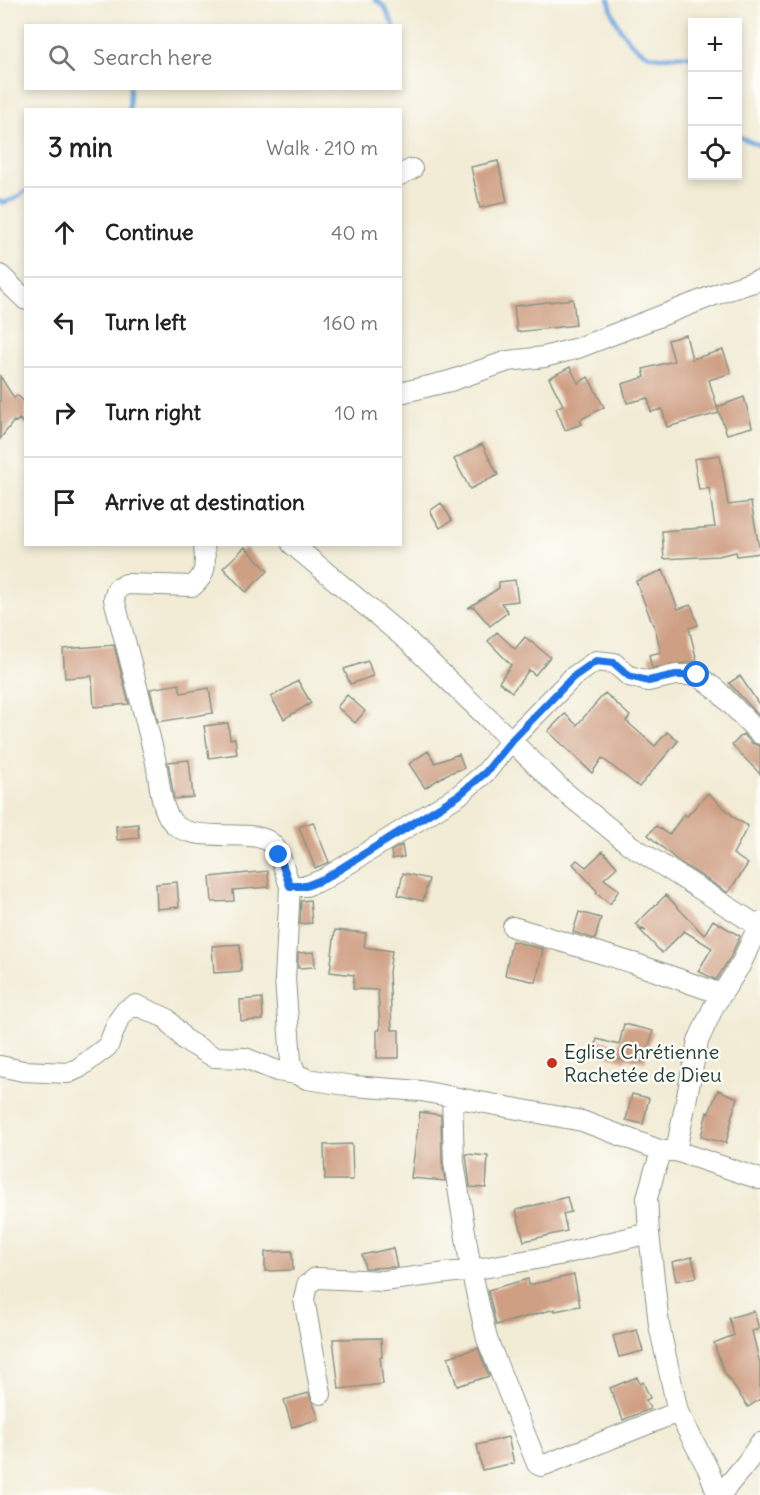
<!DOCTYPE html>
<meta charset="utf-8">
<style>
:root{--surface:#fff;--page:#f6f6f6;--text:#222;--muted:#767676;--line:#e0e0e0}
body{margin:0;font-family:Delius,sans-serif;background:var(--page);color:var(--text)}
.controls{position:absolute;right:18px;top:18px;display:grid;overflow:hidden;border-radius:0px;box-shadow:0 3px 9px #0003}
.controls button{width:54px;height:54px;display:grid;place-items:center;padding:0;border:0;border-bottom:2px solid var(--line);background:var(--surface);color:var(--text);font:30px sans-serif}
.stop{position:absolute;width:18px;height:18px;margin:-14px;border:4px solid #1a73e8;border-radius:50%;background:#fff}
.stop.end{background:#1a73e8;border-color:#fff;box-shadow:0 2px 6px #0008}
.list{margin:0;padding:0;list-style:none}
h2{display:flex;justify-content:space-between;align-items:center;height:78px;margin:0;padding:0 24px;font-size:26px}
h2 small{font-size:20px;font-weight:400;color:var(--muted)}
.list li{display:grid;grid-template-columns:39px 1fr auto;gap:18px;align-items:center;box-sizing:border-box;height:90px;padding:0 24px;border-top:2px solid var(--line)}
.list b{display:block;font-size:22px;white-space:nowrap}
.list em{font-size:20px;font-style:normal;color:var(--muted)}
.icon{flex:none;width:33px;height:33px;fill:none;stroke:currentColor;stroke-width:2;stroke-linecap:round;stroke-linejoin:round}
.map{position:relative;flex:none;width:760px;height:1495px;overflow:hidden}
.search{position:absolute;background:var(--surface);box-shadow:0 3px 9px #0003;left:24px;top:24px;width:378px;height:66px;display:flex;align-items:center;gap:15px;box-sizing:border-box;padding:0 21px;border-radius:0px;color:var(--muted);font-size:22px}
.panel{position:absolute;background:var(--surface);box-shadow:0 3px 9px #0003;left:24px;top:108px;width:378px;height:438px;border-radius:0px}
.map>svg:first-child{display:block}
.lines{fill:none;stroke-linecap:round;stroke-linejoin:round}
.stream{stroke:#71a8e0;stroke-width:4.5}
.building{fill:#cf9f83}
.minor-casing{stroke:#889485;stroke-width:22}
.minor{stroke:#fff;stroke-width:20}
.route{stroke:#1a73e8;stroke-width:8}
.poi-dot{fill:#c8321e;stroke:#fdfcf7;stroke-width:2}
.labels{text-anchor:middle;stroke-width:5;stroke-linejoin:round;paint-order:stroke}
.poi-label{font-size:20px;fill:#1f3d34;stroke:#fdfcf7;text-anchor:start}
</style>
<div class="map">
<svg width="760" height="1495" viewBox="0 0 760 1495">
<rect width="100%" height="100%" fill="#fdfcf7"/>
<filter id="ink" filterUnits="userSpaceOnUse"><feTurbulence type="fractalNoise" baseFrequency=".0167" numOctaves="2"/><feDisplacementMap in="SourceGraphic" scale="12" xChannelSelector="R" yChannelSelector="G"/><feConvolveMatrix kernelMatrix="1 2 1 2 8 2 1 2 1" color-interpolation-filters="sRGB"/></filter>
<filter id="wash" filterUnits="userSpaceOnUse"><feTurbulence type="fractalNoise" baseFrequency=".008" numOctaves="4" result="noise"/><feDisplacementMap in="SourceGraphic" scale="24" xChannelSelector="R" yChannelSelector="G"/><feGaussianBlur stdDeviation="1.35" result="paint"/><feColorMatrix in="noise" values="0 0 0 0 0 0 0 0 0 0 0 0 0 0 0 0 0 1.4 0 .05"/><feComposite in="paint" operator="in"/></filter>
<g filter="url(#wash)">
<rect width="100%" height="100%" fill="#f2ecd6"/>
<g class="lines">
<!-- stream -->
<path class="stream" d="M375,0L384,6L394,26
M609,0C614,24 632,55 660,57C672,58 679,53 692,57
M129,110L130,88
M738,136L760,146
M0,201L3,203L14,199L26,191"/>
</g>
<g id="blocks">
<!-- building -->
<path class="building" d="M498,161L507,202L480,208L471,167Z
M573,299L576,325L517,332L514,306Z
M686,335L692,359L723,350L731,373L709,380L719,413L667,427L662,409L651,412L648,398L627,403L622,384L645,377L643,369L674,361L668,340Z
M570,367L578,383L588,377L604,407L580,420L582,424L565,430L556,408L563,405L549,378Z
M0,376L14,398L17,395L26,403V426L19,419L16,422L14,421L0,439Z
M744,397L752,427L727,434L717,407Z
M482,444L498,475L470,489L454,459Z
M720,455L728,505L751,502L760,553L737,556L736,552L718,556L664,559L662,531L715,527L709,488L699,490L694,459Z
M441,503L452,520L440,528L430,511Z
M245,547L268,571L246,592L223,568Z
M663,570L678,609L691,605L698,625L689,628L697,661L652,668L649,655L661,652L654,624L653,625L636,581Z
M515,580L518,601L501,603L508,612L490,626L474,607L468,608L499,588V582Z
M497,632L515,649L525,637L550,657L535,675L529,670L512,692L499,682L511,665L488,641Z
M114,645L129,704L94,707L92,676L65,678L63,649Z
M368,661L373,676L350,684L344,669Z
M740,676L760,706V717L729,683Z
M298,681L311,703L284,719L271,697Z
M179,684L181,693L209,688L213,713L158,722L150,689Z
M605,693L630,716L626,721L655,746L667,732L678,741L639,787L602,758L592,773L548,731L565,714L577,725Z
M347,695L365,711L355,723L337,707Z
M228,723L230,739L235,738L237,754L209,758L204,726Z
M743,734L752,743L760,746V774L732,745Z
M428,751L435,763L459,754L464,768L447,774L425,788L409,764Z
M189,760L193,797L174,799L168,762Z
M708,793L736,819L748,826L733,854L748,864L728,893L678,861L648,835L656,826L669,835L684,814L687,816Z
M313,822L329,862L315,868L299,827Z
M138,824L139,838L117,840L116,826Z
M402,845L404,857L392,859L391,851Z
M603,851L617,867L604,879L619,890L610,904L596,893L597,891L573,864L577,860L586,867Z
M268,871L269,887L233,890L234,901L212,902L210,877Z
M403,873L429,879L423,901L398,895Z
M177,882L179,907L157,909L156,884Z
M666,895L704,935L713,920L740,936L730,958L716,980L698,971L712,948L684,931L662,953L639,929L646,931L636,924Z
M310,900L312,923L300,924L301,901Z
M579,912L601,918L595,939L573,932Z
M335,930L366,933L364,947L392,951L389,972L392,1030H399V1058H377V1030H380L378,990L353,989L354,975L330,972Z
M512,941L543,949L536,982L505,975Z
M240,944L241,971L214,973L212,946Z
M314,952L315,967L298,968V953Z
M262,998L263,1020L241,1021L240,1000Z
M624,1024L653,1031L645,1062L626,1058L625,1061L594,1052L597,1039L619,1045Z
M718,1090L738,1098L731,1118L732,1119L726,1143L701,1137L707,1112L709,1113Z
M632,1094L649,1098L643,1124L626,1120Z
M420,1112L441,1115L442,1162L445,1181L411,1178Z
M352,1144L353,1180H325L324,1145Z
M466,1154L488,1156L486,1188L470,1187Z
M567,1197L571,1212L563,1214L567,1231L524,1241L516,1210Z
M393,1248L397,1267L365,1268L362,1255Z
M292,1251L293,1270L265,1271V1252Z
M692,1257L697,1277L676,1281L672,1262Z
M574,1275L580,1306L555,1311V1309L496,1325L488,1290L528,1279L529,1285Z
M754,1311L759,1329L752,1331L760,1364V1399L748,1407L724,1372L714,1343L734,1335L729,1318Z
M637,1330L643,1351L619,1357L613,1336Z
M381,1338L382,1357H380L383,1384L339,1389L333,1339Z
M478,1348L489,1376L457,1386L448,1357Z
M637,1377L640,1384L643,1382L650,1398L646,1400L650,1409L623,1420L610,1388Z
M309,1393L319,1419L292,1427L284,1400Z
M508,1437L514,1463L482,1470L477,1445Z"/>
</g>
</g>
<g filter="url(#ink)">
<use href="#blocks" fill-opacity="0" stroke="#889485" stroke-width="1.5"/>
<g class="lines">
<defs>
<path id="minor" d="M400,175L412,169
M0,275L26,300
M400,393L450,381L508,361L544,357L578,348L725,291L760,280
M204,544C205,563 208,573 193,586L126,584L117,589L114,599C128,652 142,705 155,758C160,779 159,807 173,823C195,846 255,825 273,845C282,856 285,873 290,886
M292,544L408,641L561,789L630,845L760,927
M760,734L717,690L697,675H676L648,681L629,676L614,663L596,661L573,677L512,739L486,772L459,795L324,879L306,886H290L285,979L291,1061L296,1074L307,1079L353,1086L421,1091L582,1121L662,1151H676L760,1179
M513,927L633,963L721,994
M0,1066L23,1071L68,1073L79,1068L108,1046L118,1021L126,1010L136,1005L166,1018L185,1040L214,1057L245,1058L277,1071L296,1074
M452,1097L454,1162L471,1270L487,1339L537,1464L541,1466L547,1464L678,1412
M662,1151L654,1173L647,1198L649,1233L659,1325L678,1412L708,1469L718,1495
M676,1151L698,1041L714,1006L741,964L760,922
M321,1394L304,1299L307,1285L316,1278L383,1281L471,1270L559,1255L649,1233
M720,1495L748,1461L760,1443"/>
</defs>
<!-- minor casing -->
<use href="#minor" class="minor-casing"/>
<!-- minor -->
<use href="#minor" class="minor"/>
</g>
</g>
<g class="lines" filter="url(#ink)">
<!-- route -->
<path class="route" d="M279,855L290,886H306L324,879L459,795L486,772L512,740L573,677L596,661L614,663L629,676L648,681L676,675H697"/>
</g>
<!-- markers -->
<circle class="poi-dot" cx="552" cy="1063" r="6"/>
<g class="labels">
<!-- poi labels -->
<g class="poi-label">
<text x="564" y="1059">Eglise Chrétienne<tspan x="564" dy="23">Rachetée de Dieu</tspan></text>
</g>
</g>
</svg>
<div class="controls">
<button>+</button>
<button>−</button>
<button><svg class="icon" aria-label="locate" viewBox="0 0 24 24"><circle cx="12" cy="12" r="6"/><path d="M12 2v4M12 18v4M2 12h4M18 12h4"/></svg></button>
</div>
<div class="stop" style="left:697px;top:675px"></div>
<div class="stop end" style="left:279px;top:855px"></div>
<div class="search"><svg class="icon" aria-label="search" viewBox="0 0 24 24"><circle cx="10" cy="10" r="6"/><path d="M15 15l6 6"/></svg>Search here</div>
<section class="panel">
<h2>3 min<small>Walk · 210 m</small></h2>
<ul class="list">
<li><svg class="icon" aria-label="ahead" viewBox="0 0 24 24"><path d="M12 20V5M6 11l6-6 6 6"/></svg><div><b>Continue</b></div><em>40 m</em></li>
<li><svg class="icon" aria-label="left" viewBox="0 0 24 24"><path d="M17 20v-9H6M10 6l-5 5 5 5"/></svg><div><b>Turn left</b></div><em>160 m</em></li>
<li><svg class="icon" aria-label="right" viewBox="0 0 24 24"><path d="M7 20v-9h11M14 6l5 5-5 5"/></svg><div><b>Turn right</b></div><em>10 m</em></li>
<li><svg class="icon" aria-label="arrive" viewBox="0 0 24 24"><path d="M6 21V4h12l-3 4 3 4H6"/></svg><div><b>Arrive at destination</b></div></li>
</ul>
</section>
</div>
